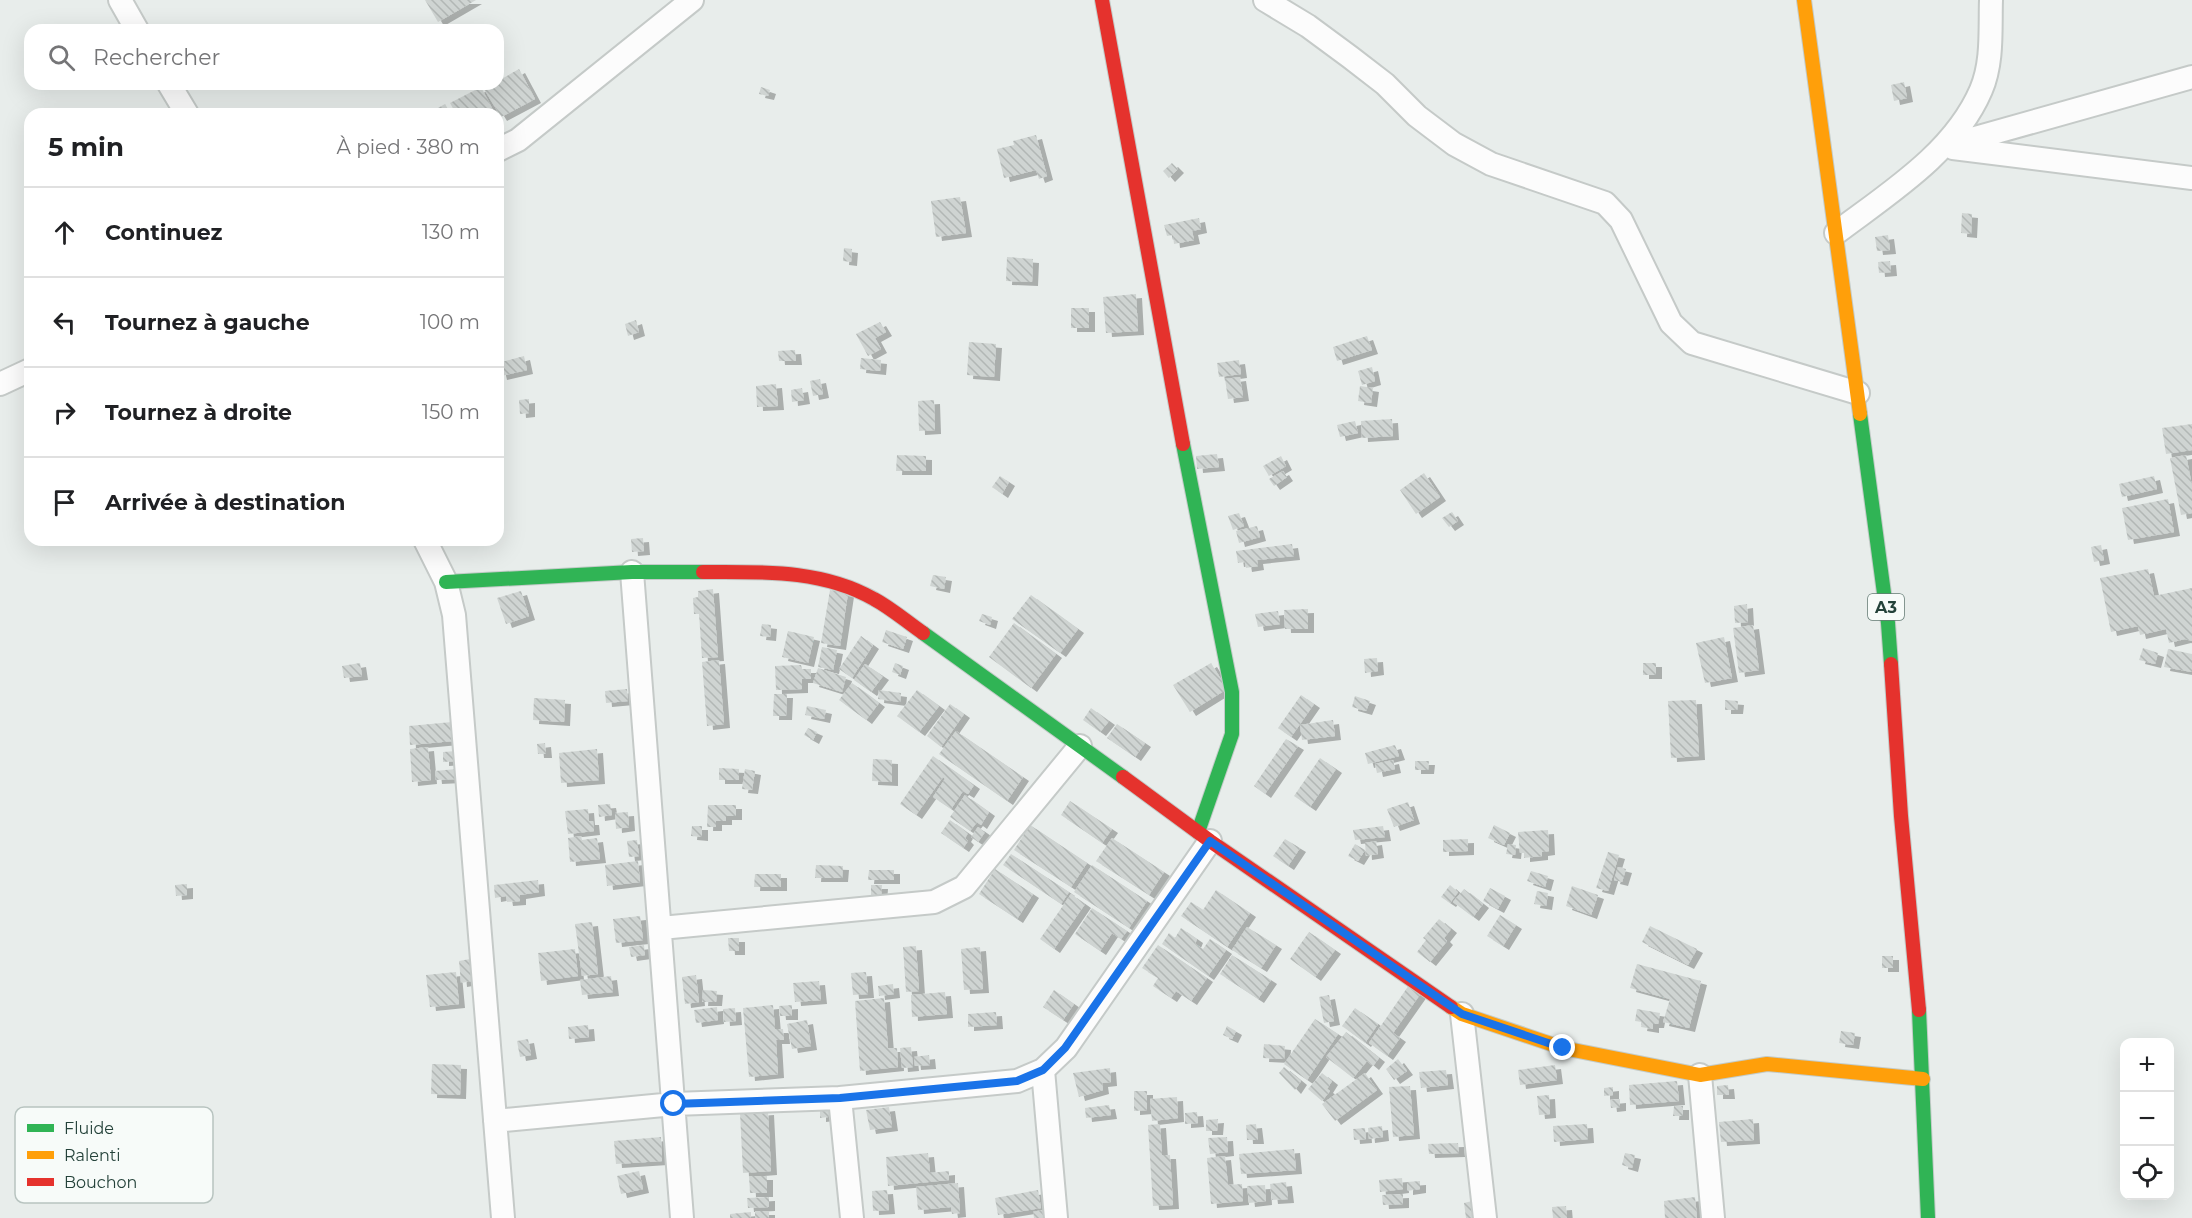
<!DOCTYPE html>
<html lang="fr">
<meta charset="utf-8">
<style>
:root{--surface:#fff;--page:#f2f2f2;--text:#202124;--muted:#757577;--line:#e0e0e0}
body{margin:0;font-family:Montserrat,sans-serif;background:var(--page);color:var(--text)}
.controls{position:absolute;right:18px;bottom:18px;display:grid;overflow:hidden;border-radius:12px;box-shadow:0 6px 24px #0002}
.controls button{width:54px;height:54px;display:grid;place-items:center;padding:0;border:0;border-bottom:2px solid var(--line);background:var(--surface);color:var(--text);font:30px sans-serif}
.stop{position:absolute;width:18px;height:18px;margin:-14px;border:4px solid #1a73e8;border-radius:50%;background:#fff}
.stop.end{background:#1a73e8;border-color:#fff;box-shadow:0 2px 6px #0008}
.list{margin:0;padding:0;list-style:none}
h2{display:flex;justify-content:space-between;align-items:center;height:78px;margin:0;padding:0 24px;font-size:26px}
h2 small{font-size:20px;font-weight:400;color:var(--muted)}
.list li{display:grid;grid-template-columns:39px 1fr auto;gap:18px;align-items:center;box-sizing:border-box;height:90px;padding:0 24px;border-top:2px solid var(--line)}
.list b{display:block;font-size:22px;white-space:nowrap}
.list em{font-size:20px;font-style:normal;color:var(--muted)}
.icon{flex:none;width:33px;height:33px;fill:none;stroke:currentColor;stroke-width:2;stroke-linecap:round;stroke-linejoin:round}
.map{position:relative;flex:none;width:2192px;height:1218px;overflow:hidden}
.search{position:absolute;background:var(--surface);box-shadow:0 6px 24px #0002;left:24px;top:24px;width:480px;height:66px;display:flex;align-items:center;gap:15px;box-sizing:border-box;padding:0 21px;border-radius:18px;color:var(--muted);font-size:22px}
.panel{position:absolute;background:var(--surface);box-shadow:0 6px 24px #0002;left:24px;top:108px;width:480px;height:438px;border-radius:18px}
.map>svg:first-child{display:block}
.building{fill:url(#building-back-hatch);filter:url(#shadow)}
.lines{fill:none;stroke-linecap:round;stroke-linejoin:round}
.street-casing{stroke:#c5cac8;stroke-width:26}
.fast-casing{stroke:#c3cbc8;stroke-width:16}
.slow-casing{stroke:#c3cbc8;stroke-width:16}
.jam-casing{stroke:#c3cbc8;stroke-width:16}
.street{stroke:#fcfcfc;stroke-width:22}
.fast{stroke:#30b455;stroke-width:14}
.slow{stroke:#ff9f0a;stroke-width:14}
.jam{stroke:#e5322d;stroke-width:14}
.route{stroke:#1a73e8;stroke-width:8}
.labels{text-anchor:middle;stroke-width:4.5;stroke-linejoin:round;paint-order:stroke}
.shield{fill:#f7fbf9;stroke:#637a73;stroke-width:1.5}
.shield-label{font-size:16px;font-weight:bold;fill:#24423a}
.key{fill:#f7fbf9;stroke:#b8c4c0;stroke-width:1.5}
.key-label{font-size:16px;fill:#24423a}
</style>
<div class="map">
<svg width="2192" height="1218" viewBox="0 0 2192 1218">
<defs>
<pattern id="building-back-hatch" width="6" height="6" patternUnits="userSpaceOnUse" patternTransform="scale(1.5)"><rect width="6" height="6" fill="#cfd4d2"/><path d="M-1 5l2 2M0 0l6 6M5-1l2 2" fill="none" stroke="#b2b7b5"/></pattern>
<filter id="shadow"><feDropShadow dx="6" dy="4" stdDeviation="0" flood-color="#0004"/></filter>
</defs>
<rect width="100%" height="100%" fill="#e8edeb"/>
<!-- building -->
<path class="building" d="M425,0H476L438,22Z
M519,69L535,99L501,117L484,89L498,84V81Z
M1904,82L1907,98L1894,101L1891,85Z
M481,87L495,114H456L450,103Z
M761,87L770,90L768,96L759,94Z
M445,104L451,114H427Z
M1036,135L1047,176L1039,179L1036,170L1004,178L997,149L1014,145L1013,141Z
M1172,163L1178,169L1169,178L1163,171Z
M960,197L966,233L936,237L931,201Z
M1962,213L1972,214L1971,234L1961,233Z
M1199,218L1201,229L1192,231L1194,240L1174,244L1173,235L1167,236L1164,225Z
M1888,235L1890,250L1877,251L1875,237Z
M844,248L852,249L851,262L843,261Z
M1007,257L1033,259L1032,282L1006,281Z
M1890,261L1891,272L1879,273L1878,262Z
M1136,294L1138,331L1106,333L1103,297Z
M1071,308H1089V328H1071Z
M636,320L639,332L628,336L625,324Z
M880,322L886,332L875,338L881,349L868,356L856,334Z
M1367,336L1372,350L1337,361L1333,347Z
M969,342L996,344L994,377L967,375Z
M795,350L796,361H779L778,351Z
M524,356L527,370L501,376L498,363Z
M861,358L881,360L880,371L860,369Z
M1239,360L1241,374L1219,377L1217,363Z
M1372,367L1375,381L1362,385L1358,371Z
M1240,377L1243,397L1228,399L1225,379Z
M820,379L823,394L813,396L810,381Z
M776,384L778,406L757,407L756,386Z
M1360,386L1373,388L1371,403L1358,401Z
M802,388L804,400L792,402L791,390Z
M529,399V413L520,414L519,400Z
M934,400L935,430L919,431L918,401Z
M1392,419L1393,436L1362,438L1361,421Z
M1355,421L1358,433L1340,437L1337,425Z
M2192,424V450L2166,454L2162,428Z
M1217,454L1219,467L1197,469L1196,456Z
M897,455L926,456V471H896Z
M2186,455L2192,486V513L2181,515L2170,458Z
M1281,456L1286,466L1269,476L1263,466Z
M1283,471L1287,477L1274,486L1269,479Z
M1424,473L1440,497L1416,514L1400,490Z
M1000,476L1009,482L1002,494L992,487Z
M2154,476L2157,489L2122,497L2119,484Z
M2168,499L2174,532L2128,540L2122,508Z
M1452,512L1458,521L1449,527L1442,518Z
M1239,513L1244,526L1233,530L1228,516Z
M1257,526L1260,537L1239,543L1236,531Z
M643,538L644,551L632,552L631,539Z
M1292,544L1294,556L1257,560L1258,566L1246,568L1245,562L1238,563L1236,551Z
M2101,545L2104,560L2094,562L2091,547Z
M2148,569L2154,596L2192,588V641L2185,639L2169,643L2166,629L2140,635L2138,626L2111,632L2100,578Z
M933,575L946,577L944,589L930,586Z
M713,589L718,657L702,658L699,614H694L693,598L698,597V591Z
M830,590L848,593L840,646L821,643Z
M521,591L529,616L506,624L497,598Z
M1031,595L1078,629L1060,653L1012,619Z
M1747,604L1748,622L1735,623L1734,606Z
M1308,609V629H1285L1284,610Z
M1278,611L1280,624L1258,627L1255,614Z
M982,614L992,617L990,625L979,621Z
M1014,623L1056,654L1031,688L989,657Z
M762,624L771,625L770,637L760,636Z
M1753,625L1759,670L1739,673L1733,628Z
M886,630L907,637L903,649L882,642Z
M788,631L814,637L808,663L782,657Z
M861,636L873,645L852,678L839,669Z
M1724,637L1732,678L1705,683L1696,643Z
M822,647L837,650L833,670L818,667Z
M2143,648L2158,653L2155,664L2139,660Z
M2168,649L2192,654V672L2164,667Z
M1377,658L1378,671L1365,673L1364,659Z
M719,660L724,724L707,726L702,662Z
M360,663L362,676L344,678L342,666Z
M895,663L903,666L900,675L892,672Z
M1211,663L1227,689L1190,712L1173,685Z
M1643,663H1656V675H1643Z
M865,664L883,676L871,692L854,680Z
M801,665L802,669H811V679H802V689L776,690L775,666Z
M818,668L846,677L842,692L813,683Z
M852,683L879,703L866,720L839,700Z
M627,689L628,701L606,703L605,691Z
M879,690L901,693L900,702L878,699Z
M917,690L939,706L919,732L897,716Z
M774,694H787L786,716H773Z
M1301,695L1314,704L1291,737L1278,728Z
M1355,696L1370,701L1366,711L1352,707Z
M534,698L565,700L564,722L533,720Z
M1696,700L1699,756L1671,758L1668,701Z
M1725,700L1738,701L1737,710H1725Z
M950,704L964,714L941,747L927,736Z
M807,706L826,710L824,719L805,715Z
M1091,708L1109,721L1100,732L1083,720Z
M1333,720L1335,736L1302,740L1300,725Z
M452,722L453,741L410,745L409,726Z
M1117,724L1145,743L1135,757L1107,738Z
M808,728L817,732L813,740L804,735Z
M956,731L1023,777L1007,801L939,754Z
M1286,739L1298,746L1265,794L1254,786Z
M545,743L546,754H538L537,744Z
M1395,745L1399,756L1368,764L1365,753Z
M428,747L431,780L412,782L410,749Z
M597,749L599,780L561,783L559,753Z
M456,751L457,761L443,762V752Z
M933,756L974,785L968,794L963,791L951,809L933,797L945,779L943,777L916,815L900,804Z
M1320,758L1336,769L1310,807L1294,796Z
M873,759L892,760V782L872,781Z
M1393,760L1395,769L1377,773L1375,764Z
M1415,761H1429L1428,770H1415Z
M719,768L739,769V780H719Z
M456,769V779L436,780L435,771Z
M745,769L755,771L752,790L742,789Z
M965,795L989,812L981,825L977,822L970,831L950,817Z
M1070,801L1112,829L1102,843L1061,815Z
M1408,802L1414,820L1394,827L1387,809Z
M610,804L612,815L599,817L598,805Z
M708,805H736V816H726V821H716V827H707Z
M588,809L589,821H593L594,831L568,834L565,811Z
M628,812L629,827L616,829L615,813Z
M950,820L968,833L965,838L968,841L963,848L941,833Z
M1030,825L1087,863L1071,887L1014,850Z
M1494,825L1510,833L1504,845L1488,838Z
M692,826H702V837L691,836Z
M1383,826L1385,837L1355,840L1353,830Z
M978,827L985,832L978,842L971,837Z
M1548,830L1549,851L1542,852V856L1524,858V853H1520L1518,832Z
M581,836L582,840L597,838L600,859L570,862L568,838Z
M1112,838L1164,872L1149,895L1096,861Z
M1285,839L1300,848L1288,866L1273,856Z
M1468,839V851L1443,852V840Z
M637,840L639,856L629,857L627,841Z
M1376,841L1378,854L1366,856L1365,843Z
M1355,844L1365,850L1358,861L1348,856Z
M1508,844L1516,845L1515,855L1506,854Z
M1608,852L1619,855L1608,891L1596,888Z
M1011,854L1069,892L1061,904L1003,865Z
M638,861L640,882L607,886L605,865Z
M816,865L843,866L842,878H815Z
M1092,865L1147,901L1129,928L1074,892Z
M1618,867L1626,869L1622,882L1614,880Z
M995,869L1033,894L1017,919L979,894Z
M869,870H894V880H868Z
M1531,871L1548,876L1545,887L1527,881Z
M755,874H781V887H754Z
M538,880L539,892L520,895V901L507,902L506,896L495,898L494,885Z
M187,884V895L176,896L175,885Z
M871,885H882L881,898L871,899Z
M1450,885L1458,892L1450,903L1441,897Z
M1572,886L1598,895L1591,915L1566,906Z
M1490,888L1505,896L1498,909L1483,901Z
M1464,889L1483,904L1473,917L1453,902Z
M1216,890L1250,913L1227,947L1181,916L1191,902L1203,910Z
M1537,891L1548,893L1546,906L1534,904Z
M1071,894L1085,904L1054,949L1040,939Z
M1092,908L1127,931L1121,939L1112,933L1100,951L1075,934Z
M1500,915L1516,925L1503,946L1487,936Z
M640,916L643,940L616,943L613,919Z
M1439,919L1451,929L1444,938L1447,941L1430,962L1417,952L1426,940L1423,938Z
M592,922L598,974L582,976L575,924Z
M1650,926L1697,949L1688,965L1642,942Z
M1247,927L1276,945L1261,968L1232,950Z
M1181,928L1197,939L1195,944L1203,949L1210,939L1226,950L1208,976L1162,944L1169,933L1175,938Z
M1309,932L1335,950L1315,977L1290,959Z
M728,938H739V951H729Z
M644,945L645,955L631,957L629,947Z
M1158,945L1207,978L1191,1001L1176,991L1171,998L1153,986L1158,978L1142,968Z
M916,946L919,991L906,992L903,947Z
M980,947L983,989L964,990L961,949Z
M575,949L578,976L541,981L538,953Z
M1232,955L1271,980L1258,999L1220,974Z
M1882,956H1893V968H1882Z
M470,959L472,981L461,983L459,961Z
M1637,964L1701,981L1689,1028L1663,1022L1670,999L1630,988Z
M456,972L459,1004L430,1007L426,975Z
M866,972L868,994L853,995L851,973Z
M696,975L699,1002L685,1004L682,977Z
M611,976L613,992L582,995L580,980Z
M819,981L821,1000L795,1002L793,983Z
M893,984L894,994L879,996L878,986Z
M1409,985L1421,993L1393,1033L1400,1038L1387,1056L1369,1043Z
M703,990L717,991L716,1002H702Z
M1054,990L1074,1004L1063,1020L1043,1007Z
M945,992L947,1014L912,1017L911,995Z
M1329,995L1334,1021L1324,1023L1319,997Z
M884,998L888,1048H897L898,1067L860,1071L855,1001Z
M773,1005L775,1029H783L784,1040H776L778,1074L749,1077L743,1008Z
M792,1005V1016H780L779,1006Z
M717,1007L718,1020L696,1023L694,1010Z
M735,1008L736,1021L724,1022L723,1009Z
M1355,1008L1378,1024L1365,1043L1342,1026Z
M1637,1009L1660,1013L1658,1024H1653V1029L1641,1027L1642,1022L1635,1021Z
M996,1012L997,1025L968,1027V1014Z
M1315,1019L1338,1034L1307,1080L1284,1064Z
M807,1020L811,1046L792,1049L787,1024Z
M588,1025L589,1037L569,1039L568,1027Z
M1227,1026L1236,1031L1232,1039L1223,1035Z
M1841,1031L1855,1033L1853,1045L1839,1043Z
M1346,1032L1379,1058L1373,1066L1367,1061L1353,1078L1326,1057Z
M528,1039L531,1055L520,1057L517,1041Z
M1264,1044L1285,1046L1284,1059L1263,1058Z
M911,1047L913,1067L902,1068L900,1048Z
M929,1055L930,1065L915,1066L914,1057Z
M1398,1059L1407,1071L1394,1080L1386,1069Z
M432,1064L461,1065L460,1095L431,1094Z
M1555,1065L1557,1080L1520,1085L1518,1070Z
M1284,1067L1301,1081L1295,1090L1279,1073Z
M1110,1068L1111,1082L1102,1083L1103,1090L1079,1097L1073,1073Z
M1446,1070L1448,1085L1421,1088L1419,1072Z
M1322,1073L1332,1081L1327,1089L1330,1091L1322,1101L1308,1089Z
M1365,1073L1377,1090L1335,1121L1322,1104Z
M1677,1081L1679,1101L1630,1105L1629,1085Z
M1728,1085L1729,1095H1717V1086Z
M1410,1086L1414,1135L1393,1137L1389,1087Z
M1613,1087V1095L1604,1096V1088Z
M1134,1091H1147V1110L1134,1111Z
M1549,1095L1550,1114L1539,1115L1537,1096Z
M1177,1097L1178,1118L1152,1121L1150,1099Z
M1620,1099V1107L1611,1108L1610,1100Z
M835,1105L836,1116L820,1118V1107Z
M1109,1105L1111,1115L1086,1118L1085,1108Z
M1674,1106H1683V1116H1673Z
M889,1107L892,1127L870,1130L866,1110Z
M768,1111L771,1171L743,1173L740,1113Z
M1197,1112L1198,1123L1185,1124V1113Z
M1218,1119L1217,1131H1206V1120Z
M1753,1119L1754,1140L1721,1142L1719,1122Z
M1160,1124L1162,1155H1170L1173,1205L1153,1206L1148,1125Z
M1256,1124L1258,1140H1247L1246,1125Z
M1587,1124L1588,1139L1554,1142L1553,1126Z
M1382,1126L1383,1137L1369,1139L1368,1128Z
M1365,1128L1366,1139L1354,1140L1353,1129Z
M661,1137L662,1161L616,1164L614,1141Z
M1227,1137L1228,1152L1210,1154L1208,1138Z
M1458,1143L1459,1153L1429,1154L1428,1144Z
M1294,1149L1296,1170L1241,1174L1239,1154Z
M928,1153L930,1173L949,1171V1180L888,1186L886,1157Z
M1625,1153L1635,1155L1632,1168L1622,1165Z
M1225,1156L1228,1185L1242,1184L1243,1201L1211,1204L1207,1158Z
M639,1171L643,1189L621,1194L617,1176Z
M749,1176H767V1193H750Z
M1402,1178L1403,1189L1380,1192L1379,1180Z
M1420,1181V1189L1407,1191V1182Z
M1286,1182L1288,1199L1272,1200L1270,1184Z
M958,1183L960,1213L952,1214L951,1207L918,1210L916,1187Z
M1265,1185L1266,1201L1249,1203L1247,1186Z
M887,1190L889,1210L873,1211L872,1191Z
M1038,1190L1041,1208L998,1215L995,1198Z
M1403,1194V1204L1383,1205L1382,1195Z
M769,1197V1207L748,1208L747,1198Z
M1695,1197L1697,1218H1665L1664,1201Z
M1472,1201L1474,1218H1466L1464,1203Z
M1566,1206L1567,1218H1553L1552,1207Z
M1042,1210L1044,1218H1034L1033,1212Z
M755,1211H769V1218H755Z
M751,1212V1218H730V1214Z"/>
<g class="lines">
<defs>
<path id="street" d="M120,0L137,30
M1265,0L1308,26L1350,57L1385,84L1417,116L1454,144L1491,164L1605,203L1621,220L1671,323L1692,343L1858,393
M169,84L187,114
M1943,147L2192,77
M1953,148L2192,178
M498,150L518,140L692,0
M1836,233C1889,193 1954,153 1981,90C1993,62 1990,30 1991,0
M0,384L30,370
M425,540L446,582L454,615L503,1218
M632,572L682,1218
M661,928L934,902L964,887L1080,746
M1462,1014L1485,1218
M1043,1070L1056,1218
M1700,1075L1713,1218
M840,1098L852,1218
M495,1121L674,1104L840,1098L1017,1081L1043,1070L1066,1048L1210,841"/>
<path id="fast" d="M1860,414L1888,623L1891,664
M1183,444L1232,692V734L1198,832
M446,582L632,572H703
M923,633L1123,777
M1919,1010L1928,1218"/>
<path id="slow" d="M1804,0L1860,414
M1451,1007L1462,1014L1563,1048L1700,1075L1767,1064L1923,1079"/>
<path id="jam" d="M1102,0L1183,444
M703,572C762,572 821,569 874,599C891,608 907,622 923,633
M1891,664L1901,816L1919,1010
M1123,777L1210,841L1451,1007"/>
</defs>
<!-- street casing -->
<use href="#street" class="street-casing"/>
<!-- fast casing -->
<use href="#fast" class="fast-casing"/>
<!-- slow casing -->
<use href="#slow" class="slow-casing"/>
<!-- jam casing -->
<use href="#jam" class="jam-casing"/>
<!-- street -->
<use href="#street" class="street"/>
<!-- fast -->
<use href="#fast" class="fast"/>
<!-- slow -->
<use href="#slow" class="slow"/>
<!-- jam -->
<use href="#jam" class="jam"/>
</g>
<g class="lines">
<!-- route -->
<path class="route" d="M674,1104L840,1098L1017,1081L1043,1070L1065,1048L1210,841L1462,1014L1563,1048"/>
</g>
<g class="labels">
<!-- shield labels -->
<rect class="shield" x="1868" y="594" width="36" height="26" rx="4.5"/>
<g class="shield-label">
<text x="1886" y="613">A3</text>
</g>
</g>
<!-- legend -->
<rect x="15" y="1107" width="198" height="96" rx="9" class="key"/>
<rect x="27" y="1124" width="27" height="8" fill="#30b455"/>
<rect x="27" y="1151" width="27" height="8" fill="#ff9f0a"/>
<rect x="27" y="1178" width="27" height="8" fill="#e5322d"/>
<g class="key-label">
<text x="64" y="1134">Fluide</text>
<text x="64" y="1161">Ralenti</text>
<text x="64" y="1188">Bouchon</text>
</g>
</svg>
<div class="controls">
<button>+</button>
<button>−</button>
<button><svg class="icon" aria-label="locate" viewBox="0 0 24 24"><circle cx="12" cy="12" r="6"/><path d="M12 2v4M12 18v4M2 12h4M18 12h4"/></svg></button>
</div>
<div class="stop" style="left:674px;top:1104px"></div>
<div class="stop end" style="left:1563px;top:1048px"></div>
<div class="search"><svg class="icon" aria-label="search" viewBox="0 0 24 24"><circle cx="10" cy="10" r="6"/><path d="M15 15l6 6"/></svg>Rechercher</div>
<section class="panel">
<h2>5 min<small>À pied · 380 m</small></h2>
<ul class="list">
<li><svg class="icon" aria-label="ahead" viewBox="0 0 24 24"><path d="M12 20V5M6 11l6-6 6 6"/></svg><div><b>Continuez</b></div><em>130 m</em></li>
<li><svg class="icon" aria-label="left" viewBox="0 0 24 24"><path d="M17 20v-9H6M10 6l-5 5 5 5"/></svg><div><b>Tournez à gauche</b></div><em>100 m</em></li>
<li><svg class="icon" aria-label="right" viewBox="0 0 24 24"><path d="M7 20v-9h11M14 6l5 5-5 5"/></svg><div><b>Tournez à droite</b></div><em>150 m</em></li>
<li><svg class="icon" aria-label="arrive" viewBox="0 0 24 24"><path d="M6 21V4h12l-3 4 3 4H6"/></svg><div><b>Arrivée à destination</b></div></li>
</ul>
</section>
</div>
